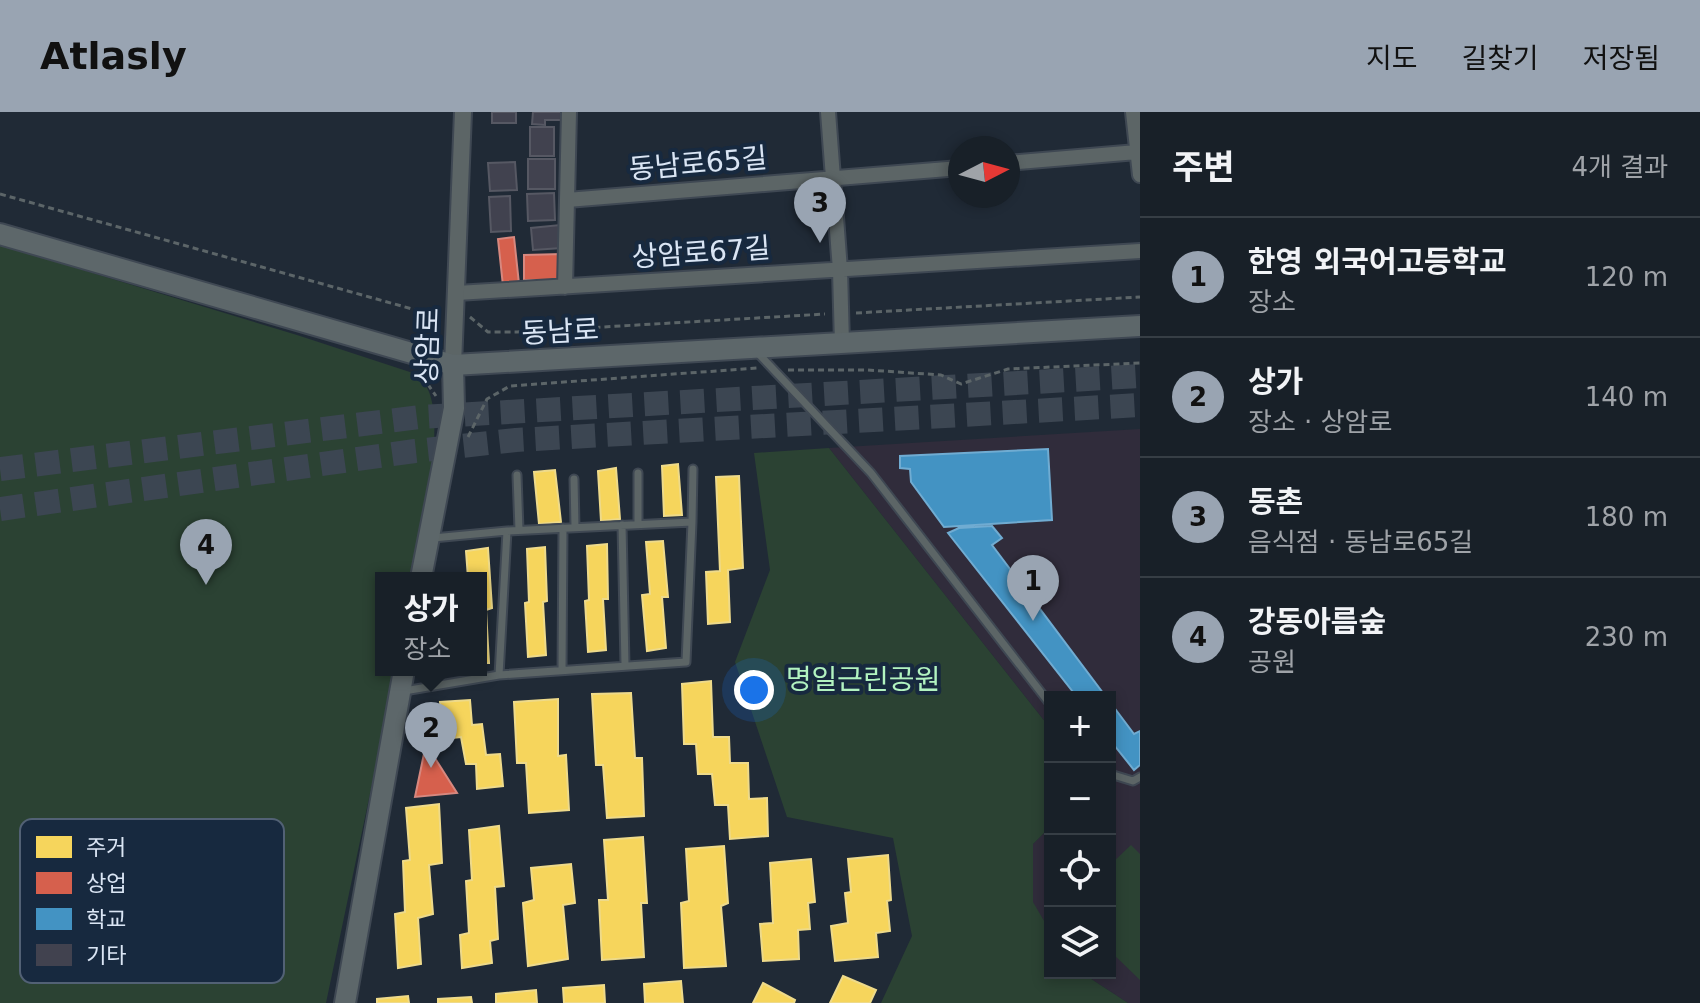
<!DOCTYPE html>
<html lang="ko">
<meta charset="utf-8">
<style>
:root{--surface:#182028;--page:#252d34;--text:#f1f3f6;--muted:#9fa3a8;--line:#363e45;--accent:#99a4b2}
body{margin:0;font-family:"DejaVu Sans","Noto Sans KR",sans-serif;background:var(--page);color:var(--text)}
.controls{position:absolute;right:24px;bottom:24px;display:grid;overflow:hidden;border-radius:0px;box-shadow:0 4px 12px #0003}
.controls button{width:72px;height:72px;display:grid;place-items:center;padding:0;border:0;border-bottom:2px solid var(--line);background:var(--surface);color:var(--text);font:40px sans-serif}
.compass{position:absolute;left:948px;top:24px;width:72px;height:72px;border-radius:50%;background:var(--surface);box-shadow:0 4px 12px #0003;rotate:84deg}
.you{position:absolute;left:754px;top:578px;width:28px;height:28px;margin:-20px;border:6px solid #fff;border-radius:50%;background:#1a73e8;box-shadow:0 0 0 12px #1a73e833}
.badge{display:grid;place-items:center;width:52px;height:52px;border-radius:50%;background:var(--accent);color:#111;font-size:26px;font-weight:700}
.pin{position:absolute;translate:-50% -66px;filter:drop-shadow(0 2px 4px #0008)}
.pin::after{content:'';position:absolute;top:42px;width:28px;height:24px;background:inherit;clip-path:polygon(0 0,100% 0,50% 100%)}
.popup{position:absolute;left:375px;top:460px;width:112px;height:104px;box-sizing:border-box;display:grid;place-content:center;border-radius:0px;background:var(--surface);filter:drop-shadow(0 2px 6px #0005);font-size:26px;white-space:nowrap;color:var(--muted)}
.popup b{font-size:30px;color:var(--text)}
.popup::after{content:'';position:absolute;left:50%;top:100%;margin-left:-16px;border:16px solid transparent;border-top-color:var(--surface)}
.list{margin:0;padding:0;list-style:none}
h2{display:flex;justify-content:space-between;align-items:center;height:104px;margin:0;padding:0 32px;font-size:34px}
h2 small{font-size:26px;font-weight:400;color:var(--muted)}
.list li{display:grid;grid-template-columns:52px 1fr auto;gap:24px;align-items:center;box-sizing:border-box;height:120px;padding:0 32px;border-top:2px solid var(--line)}
.list b{display:block;font-size:30px;white-space:nowrap}
.list p{margin:0;font-size:26px;white-space:nowrap;color:var(--muted)}
.list em{font-size:26px;font-style:normal;color:var(--muted)}
.icon{flex:none;width:44px;height:44px;fill:none;stroke:currentColor;stroke-width:2;stroke-linecap:round;stroke-linejoin:round}
.map{position:relative;flex:none;width:1140px;height:891px;overflow:hidden}
header{display:flex;align-items:center;gap:48px;box-sizing:border-box;height:112px;padding:0 40px;background:var(--accent);color:#111}
header strong{font-size:38px}
nav{display:flex;gap:44px;margin-inline-start:auto;font-size:28px}
main{display:flex}
aside{flex:1;background:var(--surface)}
.map>svg:first-child{display:block}
.education{fill:#302c3b}
.green{fill:#2b4233}
.homes{fill:#f6d55c;stroke:#eeda8a;stroke-width:2}
.shops{fill:#d6604d;stroke:#d7887f;stroke-width:2}
.schools{fill:#4393c3;stroke:#70acd2;stroke-width:2}
.building{fill:#41424f;stroke:#565863;stroke-width:2}
.lines{fill:none;stroke-linecap:round;stroke-linejoin:round}
.motorway-tunnel{stroke:#3c4652;stroke-width:24;stroke-dasharray:24 12;stroke-linecap:butt}
.service-casing{stroke:#3f4853;stroke-width:11}
.minor-casing{stroke:#3f4853;stroke-width:18}
.tertiary-casing{stroke:#3f4853;stroke-width:20}
.secondary-casing{stroke:#3f4853;stroke-width:24}
.path{stroke:#5c6568;stroke-width:3;stroke-dasharray:6 4;stroke-linecap:butt}
.service{stroke:#5c6566;stroke-width:7}
.minor{stroke:#5c6566;stroke-width:14}
.tertiary{stroke:#5c6566;stroke-width:16}
.secondary{stroke:#5d676a;stroke-width:20}
.labels{text-anchor:middle;stroke-width:8;stroke-linejoin:round;paint-order:stroke}
.street-label{font-size:28px;fill:#dae5f4;stroke:#17293f}
.park-label{font-size:28px;fill:#b2f3c0;stroke:#17293f}
.key{fill:#17293f;stroke:#526175;stroke-width:2}
.key-label{font-size:22px;fill:#dae5f4}
</style>
<header>
<strong>Atlasly</strong>
<nav><a>지도</a><a>길찾기</a><a>저장됨</a></nav>
</header>
<main>
<div class="map">
<svg width="1140" height="891" viewBox="0 0 1140 891">
<rect width="100%" height="100%" fill="#202a36"/>
<!-- education -->
<path class="education" d="M1140,317V891H1128L1082,861H1110V585H1050V616L829,336Z
M1050,715V819L1033,791V732Z"/>
<!-- green -->
<path class="green" d="M0,133L297,223L419,263C424,271 429,277 431,286C443,328 420,421 413,466H381V558H396L326,891H0Z
M829,336L1050,616V715L1033,732V790L1050,819V861H1082L1128,891H881L912,824L893,726L787,705L735,550L770,458L754,341Z
M1131,733L1140,742V868L1110,839V753Z"/>
<!-- homes -->
<path class="homes" d="M678,352L682,403L664,404L662,354Z
M616,356L620,407L601,409L598,359Z
M555,358L561,410L539,412L534,360Z
M739,364L743,456L728,458L730,510L708,512L706,460L720,459L716,365Z
M663,429L668,485H662L666,536L647,539L642,483L650,482L646,430Z
M607,432L608,487H603L606,538L588,540L585,489L589,488L587,434Z
M545,435L547,489L543,490L546,543L528,545L525,491L529,490L527,437Z
M488,436L492,496L486,498L489,551H481V466H468L466,439Z
M711,569L713,625H729L730,651H748L749,687L767,686L768,724L730,727L728,693H715L712,662H698L696,632H684L682,572Z
M631,581L635,646H642L644,704L607,706L603,653H596L592,582Z
M558,587V644L566,643L569,698L529,701L526,651H517L514,590Z
M470,588L472,613L482,612L486,643L500,642L503,674L477,677L476,652H466L461,625L444,627L440,590Z
M439,692L442,751L429,753L433,802L418,806L421,852L398,856L395,802L405,800L403,749L410,748L406,696Z
M499,714L504,774L495,775L498,827L490,829L492,851L462,856L460,823L469,821L466,769L472,768L469,718Z
M643,725L647,791H641L644,845L602,848L599,788H608L604,728Z
M724,734L728,791L721,794L726,854L684,856L681,791L689,789L686,737Z
M888,743L891,788L887,789L890,819L876,821L878,845L835,849L831,814L848,811L845,781L851,780L848,747Z
M811,747L815,790L808,791L810,817L798,818L799,847L763,849L760,812L773,811L770,751Z
M571,752L575,791L563,793L568,847L528,854L523,791L534,788L531,756Z
M843,864L876,878L870,891H830Z
M681,869L683,891H645L644,872Z
M763,871L795,888L794,891H753Z
M604,873L605,891H564L563,876Z
M536,878L537,891H496V882Z
M408,884L409,891H377V887Z
M471,885L472,891H438V887Z"/>
<!-- shops -->
<path class="shops" d="M514,125L519,172L503,174L498,127Z
M562,142L563,168H524V143Z
M426,632L457,681L415,685Z"/>
<!-- schools -->
<path class="schools" d="M1048,337L1052,408L944,415L911,370L910,357L900,356V344Z
M992,414L1002,426L992,433L1106,585H1077L948,421L959,416Z
M1110,590L1134,622L1140,619V653L1134,658L1110,628Z"/>
<!-- building -->
<path class="building" d="M492,0H516V11H492Z
M533,0H563V8H545V13L532,12Z
M530,15H554V44H530Z
M528,47H555V77H528Z
M515,50L517,78L490,79L488,51Z
M554,81L555,108L528,109L527,82Z
M510,84L511,119L491,120L489,85Z
M560,113L562,136L533,138L531,116Z"/>
<g class="lines">
<!-- motorway-tunnel -->
<path class="motorway-tunnel" d="M0,357L420,305L1140,264
M0,397L415,339L516,328L1140,293"/>
<defs>
<path id="service" d="M756,239L871,361L1050,592
M638,361V412
M517,363L519,418
M574,367L575,415
M692,410L693,357
M622,413L625,553
M433,426L507,419
M562,558L563,416
M404,579L499,563L686,550L692,410L507,419L499,563
M1110,662L1133,669L1140,665"/>
<path id="minor" d="M828,0L840,158L842,232
M1133,0L1140,63
M1008,51L1137,40
M567,88L960,56
M565,175L569,0
M457,181L1140,139"/>
<path id="tertiary" d="M453,253L463,0"/>
<path id="secondary" d="M0,122L453,253L1140,214
M421,466L454,296L453,253
M345,891L404,558"/>
</defs>
<!-- service casing -->
<use href="#service" class="service-casing"/>
<!-- minor casing -->
<use href="#minor" class="minor-casing"/>
<!-- tertiary casing -->
<use href="#tertiary" class="tertiary-casing"/>
<!-- secondary casing -->
<use href="#secondary" class="secondary-casing"/>
<!-- path -->
<path class="path" d="M0,82L423,200L439,202
M856,201L1140,185
M470,205L488,220H517L825,202
M788,258H868L941,263L961,272L1008,257L1140,251
M422,264L436,284
M468,325L487,287L510,274L757,256"/>
<!-- service -->
<use href="#service" class="service"/>
<!-- minor -->
<use href="#minor" class="minor"/>
<!-- tertiary -->
<use href="#tertiary" class="tertiary"/>
<!-- secondary -->
<use href="#secondary" class="secondary"/>
</g>
<g class="labels">
<!-- street labels -->
<g class="street-label">
<text transform="translate(698 51) rotate(-5)" y="10">동남로65길</text>
<text transform="translate(701 140) rotate(-4)" y="10">상암로67길</text>
<text transform="translate(560 219) rotate(-3)" y="10">동남로</text>
<text transform="translate(427 234) rotate(-88)" y="10">상암로</text>
</g>
<!-- park labels -->
<g class="park-label">
<text x="863" y="577">명일근린공원</text>
</g>
</g>
<!-- legend -->
<rect x="20" y="707" width="264" height="164" rx="12" class="key"/>
<rect x="36" y="724" width="36" height="22" fill="#f6d55c"/>
<rect x="36" y="760" width="36" height="22" fill="#d6604d"/>
<rect x="36" y="796" width="36" height="22" fill="#4393c3"/>
<rect x="36" y="832" width="36" height="22" fill="#41424f"/>
<g class="key-label">
<text x="86" y="743">주거</text>
<text x="86" y="779">상업</text>
<text x="86" y="815">학교</text>
<text x="86" y="851">기타</text>
</g>
</svg>
<div class="controls">
<button>+</button>
<button>−</button>
<button><svg class="icon" aria-label="locate" viewBox="0 0 24 24"><circle cx="12" cy="12" r="6"/><path d="M12 2v4M12 18v4M2 12h4M18 12h4"/></svg></button>
<button><svg class="icon" aria-label="layers" viewBox="0 0 24 24"><path d="M12 4l9 5-9 5-9-5zM3 14l9 5 9-5"/></svg></button>
</div>
<svg class="compass" viewBox="-18 -18 36 36"><path d="M0-13l5 13h-10z" fill="#e53935"/><path d="M0 13l5-13h-10z" fill="#9fa3a8"/></svg>
<div class="you"></div>
<div class="pin badge" style="left:1033px;top:509px">1</div>
<div class="pin badge" style="left:431px;top:656px">2</div>
<div class="popup"><b>상가</b>장소</div>
<div class="pin badge" style="left:820px;top:131px">3</div>
<div class="pin badge" style="left:206px;top:473px">4</div>
</div>
<aside>
<h2>주변<small>4개 결과</small></h2>
<ul class="list">
<li><span class="badge">1</span><div><b>한영 외국어고등학교</b><p>장소</p></div><em>120 m</em></li>
<li><span class="badge">2</span><div><b>상가</b><p>장소 · 상암로</p></div><em>140 m</em></li>
<li><span class="badge">3</span><div><b>동촌</b><p>음식점 · 동남로65길</p></div><em>180 m</em></li>
<li><span class="badge">4</span><div><b>강동아름숲</b><p>공원</p></div><em>230 m</em></li>
</ul>
</aside>
</main>
